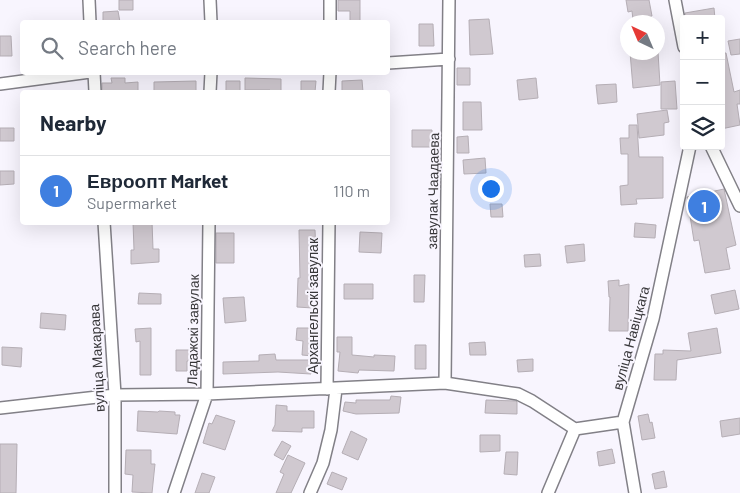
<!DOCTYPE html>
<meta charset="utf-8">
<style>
:root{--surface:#fff;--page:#f6f6f7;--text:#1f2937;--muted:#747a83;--line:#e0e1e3;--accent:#9a6b1d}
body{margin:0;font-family:Barlow,sans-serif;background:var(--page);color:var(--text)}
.controls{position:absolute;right:15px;top:15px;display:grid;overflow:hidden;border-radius:5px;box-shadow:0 5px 20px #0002}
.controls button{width:45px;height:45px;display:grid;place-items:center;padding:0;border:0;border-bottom:1px solid var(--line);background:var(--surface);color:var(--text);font:25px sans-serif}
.compass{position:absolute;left:620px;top:15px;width:45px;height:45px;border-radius:50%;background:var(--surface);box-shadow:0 5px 20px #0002;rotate:316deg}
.you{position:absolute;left:490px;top:188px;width:18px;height:18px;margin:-12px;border:4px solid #fff;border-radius:50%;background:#1a73e8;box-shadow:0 0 0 8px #1a73e833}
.badge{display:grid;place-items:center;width:32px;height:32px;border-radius:50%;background:var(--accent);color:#fff;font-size:16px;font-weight:700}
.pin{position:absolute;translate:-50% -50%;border:2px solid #fff;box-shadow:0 1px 5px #0006}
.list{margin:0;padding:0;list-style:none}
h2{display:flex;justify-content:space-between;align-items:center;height:65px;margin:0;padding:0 20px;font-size:21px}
h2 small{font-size:16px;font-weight:400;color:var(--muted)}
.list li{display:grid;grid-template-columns:32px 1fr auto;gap:15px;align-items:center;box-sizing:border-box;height:70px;padding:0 20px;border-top:1px solid var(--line)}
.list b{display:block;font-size:19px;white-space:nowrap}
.list p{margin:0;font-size:16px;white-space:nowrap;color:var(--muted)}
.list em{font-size:16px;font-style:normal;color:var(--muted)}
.icon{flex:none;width:28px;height:28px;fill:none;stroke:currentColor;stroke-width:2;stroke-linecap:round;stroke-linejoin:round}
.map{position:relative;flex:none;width:740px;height:493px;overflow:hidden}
.search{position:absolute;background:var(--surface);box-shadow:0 5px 20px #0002;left:20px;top:20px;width:370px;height:55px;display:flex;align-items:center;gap:12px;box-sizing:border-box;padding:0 18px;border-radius:5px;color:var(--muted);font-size:19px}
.panel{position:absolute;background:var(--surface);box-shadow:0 5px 20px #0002;left:20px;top:90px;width:370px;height:135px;border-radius:5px}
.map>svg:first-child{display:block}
.building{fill:#d0c9d0;stroke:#b5aeb5}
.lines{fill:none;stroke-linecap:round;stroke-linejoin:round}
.minor-casing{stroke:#828087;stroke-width:14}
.minor{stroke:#fff;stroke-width:11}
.labels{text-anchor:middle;stroke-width:4;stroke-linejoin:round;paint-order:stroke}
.street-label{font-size:14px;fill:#373639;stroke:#f8f5fe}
</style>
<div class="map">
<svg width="740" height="493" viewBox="0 0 740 493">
<rect width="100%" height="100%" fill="#f8f5fe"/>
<!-- building -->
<path class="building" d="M119,0H133V10H119Z
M338,0H360V22H350V11H338Z
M626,0H649L652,16L633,20L632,11L628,12Z
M714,8L715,19H686L685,13Z
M118,11L120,22H103V12Z
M489,19L493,54L470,55L469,20Z
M419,24H433L434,46H419Z
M0,36H11L12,56H0Z
M740,39V54L731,55L728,41Z
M630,52H658L660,85L633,88Z
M721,53H726L734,92L740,90V104H737L740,125L721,129Z
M457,68H470V85H457Z
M111,78H125V83L138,82V92H102V83H112Z
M245,78L281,79V92H270V90H245Z
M536,78L538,98L519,100L517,80Z
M362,80L363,92H342V81Z
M196,81V92H154V82Z
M226,81H240V92H226Z
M301,81H316L315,92H301Z
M675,81L677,109H661V82Z
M616,84L617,102L598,104L596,85Z
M463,102H481L482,130H463Z
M667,110L669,122L664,123V135L639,138L637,114Z
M629,125H637L639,157H663V198L636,199L637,204L621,205L620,186L628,185V154H621L620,138H629Z
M0,128H14V141H0Z
M412,130H432V147H412Z
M468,136L469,153H457V137Z
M485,158L486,173L464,174L463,160Z
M0,171H14V184L0,185Z
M724,189L736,245L726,248L730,269L705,273L699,240L694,241L687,197Z
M490,204H502L503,217H491Z
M133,222H152L153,249H159V262L131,264V250H134Z
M635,223L656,225L655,238L634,237Z
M299,230H315L316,252H318V264H314L313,308L297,307L298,278H300Z
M360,232L382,233L381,253L359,252Z
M216,233H234V263H216Z
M584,244L585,261L567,263L565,246Z
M540,254L541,266L525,267L524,255Z
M414,275H425L424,302H414Z
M619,280V286L629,284L628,331H609L610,297H609L608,281Z
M344,284H373V299H344Z
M735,290L739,309L715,314L711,295Z
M139,293L161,294V304H138Z
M244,297L246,321L225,323L223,298Z
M41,313L66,315L65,330L40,328Z
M151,328V375H140V341L136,342L135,329Z
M297,328H317L316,341H313V356L302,355L303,341L296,340Z
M717,328L721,353L677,360L676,380H654L655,354H663V350L691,351L688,333Z
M337,337H352V355L374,357V355L395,356L394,371L359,370L358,373L338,371L340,352H337Z
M485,342L486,355H470L469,343Z
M415,345H426V369H415Z
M2,347L22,348L21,367L2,365Z
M176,350H194V361H187V371H176Z
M275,354L276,360H312L311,374L278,372L223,374V362L259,361V355Z
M533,359V371L518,372L517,360Z
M391,396L401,397L399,413L356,414L343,411L345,402L356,403V400H390Z
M486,400L516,401L517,402V414L485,413Z
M276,405L287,406V411H314V428H302V432L272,431L275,425Z
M138,411L158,412L159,411L175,412V415H180L177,434L137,431Z
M648,414L650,423L652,422L655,438L642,440L638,416Z
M216,415L235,421L225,450L203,443L209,423L212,424Z
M740,418V434L722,437L720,421Z
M351,431L367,439L358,460L342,453Z
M480,435H500V451L480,452Z
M282,441L291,446L283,460L274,455Z
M0,444H17L16,493H0Z
M612,449L615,463L599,466L597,452Z
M126,450H151V464H155L152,493L132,492L133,475L125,474Z
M506,452H518L517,475L504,474Z
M288,455L305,463L291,493H276L284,474L280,472Z
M664,471L667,487L655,489L652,474Z
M332,472L347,478L342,490L327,484Z
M202,473L215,477L209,493H195Z"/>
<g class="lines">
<defs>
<path id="minor" d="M89,0L90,22
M210,0L211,22
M675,0L684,47
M330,22V0
M388,63L449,59
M94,72L95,92
M0,84L90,72
M210,92L211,72
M329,92L330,72
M711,146L740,206
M104,222L115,395V493
M445,383L449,0
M327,389L329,222
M0,408L115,395L207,394L445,383L518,394L532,401L575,429
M623,422L635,493
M174,493L207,394L209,222
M310,493L323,463L331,430L336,389
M548,493L575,429L623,422L653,319L690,146"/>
</defs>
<!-- minor casing -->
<use href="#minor" class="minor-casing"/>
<!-- minor -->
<use href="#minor" class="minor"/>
</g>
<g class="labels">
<!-- street labels -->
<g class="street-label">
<text transform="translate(433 191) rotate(-89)" y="5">завулак Чаадаева</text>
<text transform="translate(313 306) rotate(-90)" y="5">Архангельскі завулак</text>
<text transform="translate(193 330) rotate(-89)" y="5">Ладажскі завулак</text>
<text transform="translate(631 338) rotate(-75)" y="5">вуліца Навіцкага</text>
<text transform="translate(97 358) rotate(-93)" y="5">вуліца Макарава</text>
</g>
</g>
</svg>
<div class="controls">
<button>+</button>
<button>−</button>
<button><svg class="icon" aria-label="layers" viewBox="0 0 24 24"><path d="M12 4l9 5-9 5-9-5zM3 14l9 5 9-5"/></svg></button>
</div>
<svg class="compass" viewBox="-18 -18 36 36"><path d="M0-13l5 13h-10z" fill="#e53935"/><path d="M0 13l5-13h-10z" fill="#747a83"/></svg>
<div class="you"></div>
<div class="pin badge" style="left:704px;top:206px;background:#3f7fe0">1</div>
<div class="search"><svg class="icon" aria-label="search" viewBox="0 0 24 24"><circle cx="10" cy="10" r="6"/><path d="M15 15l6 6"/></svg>Search here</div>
<section class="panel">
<h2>Nearby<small></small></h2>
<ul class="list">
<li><span class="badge" style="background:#3f7fe0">1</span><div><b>Евроопт Market</b><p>Supermarket</p></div><em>110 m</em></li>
</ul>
</section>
</div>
